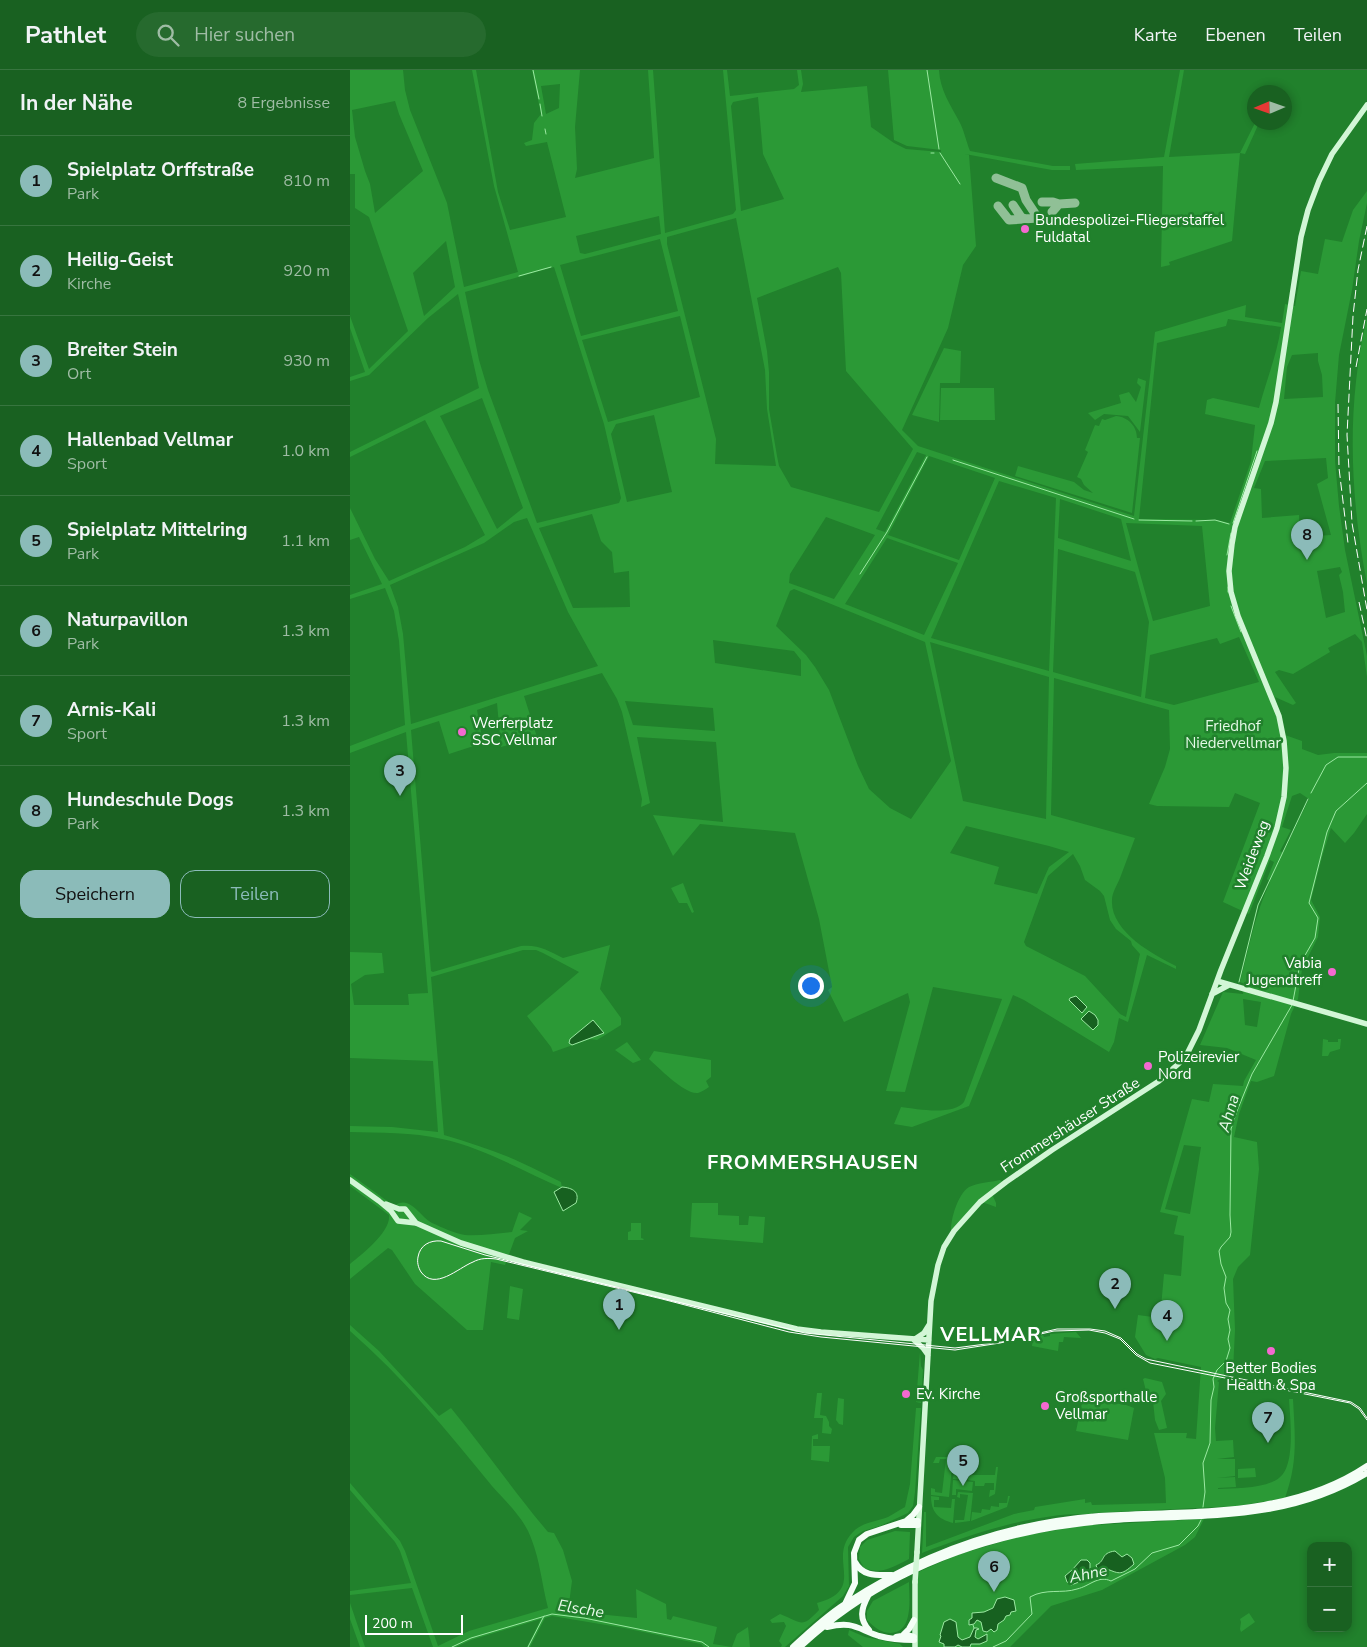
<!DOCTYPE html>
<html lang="de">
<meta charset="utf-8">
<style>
:root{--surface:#196121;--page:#266a2e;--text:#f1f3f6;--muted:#9fbca5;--line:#37753f;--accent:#8bbbb9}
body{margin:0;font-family:"Nunito Sans",sans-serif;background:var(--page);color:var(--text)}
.controls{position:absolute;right:15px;bottom:15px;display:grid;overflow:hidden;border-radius:10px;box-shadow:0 2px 8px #0003}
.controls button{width:45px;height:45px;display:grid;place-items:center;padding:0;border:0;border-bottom:1px solid var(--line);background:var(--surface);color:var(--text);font:25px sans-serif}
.compass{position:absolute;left:897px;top:15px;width:45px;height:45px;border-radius:50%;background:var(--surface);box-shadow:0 2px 8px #0003;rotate:268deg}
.scale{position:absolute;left:15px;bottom:12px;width:98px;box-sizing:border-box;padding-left:5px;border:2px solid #fff;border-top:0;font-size:14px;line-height:18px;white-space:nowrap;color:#fff;-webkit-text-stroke:4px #21812c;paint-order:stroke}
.you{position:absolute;left:460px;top:915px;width:18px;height:18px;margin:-12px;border:4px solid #fff;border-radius:50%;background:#1a73e8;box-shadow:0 0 0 8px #1a73e833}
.badge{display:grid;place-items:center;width:32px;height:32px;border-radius:50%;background:var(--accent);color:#111;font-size:16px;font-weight:700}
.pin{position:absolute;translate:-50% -41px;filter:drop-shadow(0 1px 2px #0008)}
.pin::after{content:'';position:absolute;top:26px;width:18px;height:15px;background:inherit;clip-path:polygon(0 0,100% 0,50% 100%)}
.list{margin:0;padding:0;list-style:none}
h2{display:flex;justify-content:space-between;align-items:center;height:65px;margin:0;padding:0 20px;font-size:21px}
h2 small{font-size:16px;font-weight:400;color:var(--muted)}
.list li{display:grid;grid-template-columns:32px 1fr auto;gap:15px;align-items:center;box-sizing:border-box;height:90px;padding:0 20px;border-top:1px solid var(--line)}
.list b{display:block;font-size:19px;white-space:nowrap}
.list p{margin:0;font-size:16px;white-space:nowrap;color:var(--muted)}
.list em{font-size:16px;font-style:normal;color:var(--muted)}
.actions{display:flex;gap:10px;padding:15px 20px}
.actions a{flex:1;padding:11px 0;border:1px solid var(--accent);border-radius:15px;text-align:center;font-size:18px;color:var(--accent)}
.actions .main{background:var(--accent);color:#111}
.icon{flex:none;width:28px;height:28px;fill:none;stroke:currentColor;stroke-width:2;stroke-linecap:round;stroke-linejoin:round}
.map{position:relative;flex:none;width:1017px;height:1577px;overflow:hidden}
header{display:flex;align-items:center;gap:30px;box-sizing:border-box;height:70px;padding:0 25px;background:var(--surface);border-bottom:1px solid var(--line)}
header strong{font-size:24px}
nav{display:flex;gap:28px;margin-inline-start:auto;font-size:18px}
.search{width:350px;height:45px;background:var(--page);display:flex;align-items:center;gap:12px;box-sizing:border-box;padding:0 18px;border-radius:28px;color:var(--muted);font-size:19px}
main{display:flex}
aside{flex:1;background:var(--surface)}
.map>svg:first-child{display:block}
.green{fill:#2b9936;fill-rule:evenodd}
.water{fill:#176120;stroke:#9be9a2}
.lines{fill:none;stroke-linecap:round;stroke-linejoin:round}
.stream{stroke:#9be9a2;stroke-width:1}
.taxiway{stroke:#90c096;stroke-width:9}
.secondary{stroke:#d2f6d6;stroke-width:5.5}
.trunk{stroke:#f4fef6;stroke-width:6}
.tram{stroke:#fff;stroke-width:1}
.rail{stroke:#fff;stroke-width:1;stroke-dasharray:9 4;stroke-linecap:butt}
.secondary-bridge{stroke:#d2f6d6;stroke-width:5.5}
.poi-dot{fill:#f469d0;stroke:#21812c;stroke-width:2}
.labels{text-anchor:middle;stroke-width:5;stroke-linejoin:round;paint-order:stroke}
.poi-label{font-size:15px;fill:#fff;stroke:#21812c;text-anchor:start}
.park-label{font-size:15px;fill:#e5fae7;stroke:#21812c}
.street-label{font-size:15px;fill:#fff;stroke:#21812c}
.water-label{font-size:16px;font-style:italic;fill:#e8faea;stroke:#21812c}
.district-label{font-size:20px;font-weight:bold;letter-spacing:1px;fill:#fff;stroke:#21812c}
</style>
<header>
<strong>Pathlet</strong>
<div class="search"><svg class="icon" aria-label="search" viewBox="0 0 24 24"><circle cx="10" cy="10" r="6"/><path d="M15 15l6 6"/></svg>Hier suchen</div>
<nav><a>Karte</a><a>Ebenen</a><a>Teilen</a></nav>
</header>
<main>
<aside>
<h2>In der Nähe<small>8 Ergebnisse</small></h2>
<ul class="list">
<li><span class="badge">1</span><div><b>Spielplatz Orffstraße</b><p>Park</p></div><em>810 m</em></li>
<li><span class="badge">2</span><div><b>Heilig-Geist</b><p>Kirche</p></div><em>920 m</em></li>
<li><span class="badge">3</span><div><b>Breiter Stein</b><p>Ort</p></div><em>930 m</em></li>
<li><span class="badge">4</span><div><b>Hallenbad Vellmar</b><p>Sport</p></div><em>1.0 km</em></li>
<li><span class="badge">5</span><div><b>Spielplatz Mittelring</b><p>Park</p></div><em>1.1 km</em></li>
<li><span class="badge">6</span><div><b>Naturpavillon</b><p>Park</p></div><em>1.3 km</em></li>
<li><span class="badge">7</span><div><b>Arnis-Kali</b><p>Sport</p></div><em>1.3 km</em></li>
<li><span class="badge">8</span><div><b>Hundeschule Dogs</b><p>Park</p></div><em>1.3 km</em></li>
</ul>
<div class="actions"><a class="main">Speichern</a><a>Teilen</a></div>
</aside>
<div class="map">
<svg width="1017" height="1577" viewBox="0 0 1017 1577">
<rect width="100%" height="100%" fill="#21812c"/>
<!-- green -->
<path class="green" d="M0,0H53L55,20L60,40L97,133L114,217L168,202L144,116L122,0H126L148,122L160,160L216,147L197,72L176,76L174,73L182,70L184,53L191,44L182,0H230L225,57L227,99L225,108L304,88L298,0H303L315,163L383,144L386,140L373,0H377L380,26L444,19L449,15L447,0H451L453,14L451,22L517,16L521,57L544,73L556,79L591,82V80L557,76L544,70L538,0H589C590,20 600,34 609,51C614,60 616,71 620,81L703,96H720V100H702L615,84L619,85L626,176L613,195L598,258L552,360L568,376L784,446L805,262L896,235L895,247L932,253L935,234L945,236L951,201L968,204L975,169L992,172L1003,140L1017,121V133L1009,171L1002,220L989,285L985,333V391L989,436L995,480L1017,586V607L1012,572L1005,564L978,578L980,582L943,604L929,600L925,602L946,633L943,635L925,627L935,665L952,671V679L968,685L984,683H1017V744L1004,763L995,773L981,758L972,787L961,830L970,847L968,867L952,899L948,929L941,944L924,1006L907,1012L901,1011L889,1044L884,1067L907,1072L909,1099L900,1185L888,1197L883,1209L885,1260L883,1301L867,1311L869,1312L865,1358L866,1371L883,1370L884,1387L867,1389H885V1406L867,1408L885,1407L886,1417L868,1418V1419C885,1418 915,1419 929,1408C946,1396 940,1348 939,1329H943C945,1367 948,1392 935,1428L887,1436L742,1443L744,1455L854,1449L845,1467L835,1475L752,1520L701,1536L660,1577H565L566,1503L607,1485L671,1466L737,1455L736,1444C684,1443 621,1464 572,1483L574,1442H576V1477L664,1444L684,1440L685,1437L735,1429V1433L741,1432L742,1435L816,1433L815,1408L804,1363H837L836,1368L846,1369L851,1297L808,1288L805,1289L796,1285L785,1267L788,1245L810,1248L814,1204L831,1206L834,1166L824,1164L828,1146L810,1142L842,1029L859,1032L863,1014L893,1016L894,1011L906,990L877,978L850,975L873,922L893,924L895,914L890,912C899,878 905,844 920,812L917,809L924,792L920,790L899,844L873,832L910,733L885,723L879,737L807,736L799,734L815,697L820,679L819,640L704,608L701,745L785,768C780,781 775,795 770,808C767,815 762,823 762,830C760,861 803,885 826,896V899L797,885L778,952L769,948L764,972L759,982L674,930L663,925L619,1036L562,1057L544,1054L551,1037C567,1039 603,1046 614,1032L652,929L583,917L555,1022L536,1021L560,932L558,923L494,952L478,920L482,917L469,849L445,763L350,754L323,786L303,745L373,752L366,672L287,667L300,733L291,737L292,729L272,642L267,629L252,603L174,626L187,667L151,677L147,633L127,640L133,673L99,684L89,651L61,660L81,901L83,902L171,876C188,874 199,881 213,888L260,875L250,919L271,948V955L247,970L240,969L203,982L201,977L177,946L229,902L193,883L186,880H173L81,907L94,1065C120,1073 147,1081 172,1093C186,1099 198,1106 211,1112L212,1118C172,1101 134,1078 92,1069C62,1062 30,1063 0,1062V1056L42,1057L88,1062L83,991L0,988V882L32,883L34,903L15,905L1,914L4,935H59L58,924L78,923L56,662L0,683V676L55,655L49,571L44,541L35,518L0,529V525L32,514L9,467L0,470V438L25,489L39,511L115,477L135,465L75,350L0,387V382L129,318L108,224L78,248L19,305L0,311V307L15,302L0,258V246L19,299L58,261L19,147L5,138V104H0ZM210,14L209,38L196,44L191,16ZM408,27L413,84L434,129L391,141L381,36L383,32ZM45,31L49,44L73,101L25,143L20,114L15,101L5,67L2,40ZM309,146L311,164L235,184L230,183L226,166ZM386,148L415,300L417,339L426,396L365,394L366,369L317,174V167ZM310,169L328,241L231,266L210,195ZM96,171L105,217L74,246L63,203ZM204,197L254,354L271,428L269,433L187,453L138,320L129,290L115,222ZM488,197L491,203L496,301L563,379L529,442L441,417L429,396L427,386L419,339V302L417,281L407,228ZM330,246L350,327L258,352L232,270ZM878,249L931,257C927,285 916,311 909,338L863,328L857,330L855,344L905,355L901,391L880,453L867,450L789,449L807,273L876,256ZM968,283V291L972,305L973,327L934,329L937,297L942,285ZM132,328L173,438L147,459L90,346ZM304,345L322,422L277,432L261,364L266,354ZM567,382L576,385L535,462L526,459ZM579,386L645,408L609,490L538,465ZM976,388L978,408L967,414L981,465L950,467L949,445L912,448L911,419L904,418L915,391ZM649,411L706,428L699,601L581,568ZM710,429L771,449L781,491L708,468ZM242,444L251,471L262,482L264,503L279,501L280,537L223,538L189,458ZM476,447L525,465L484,529L439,513L440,504ZM177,448L218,542L248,596L61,654L53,564L48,537L40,515L134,473L164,452ZM776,453L852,456L860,536L803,551ZM537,468L608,493L574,565L495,534ZM708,479L785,502L799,552L791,627L703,602ZM990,497L992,502L989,505L993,522L995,542L976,548L967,501ZM444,519L575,572L601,691L561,749L540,738L519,719L508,696L479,620L465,597L456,585L426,556L440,521ZM889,567L909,612L824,635L795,628L800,585L867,568L870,574ZM363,570L444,581L451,590V606L365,593ZM580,572L699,607L696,749L613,731ZM275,631L363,638L365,661L283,655ZM950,723L959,729L933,783L930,781L941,760L932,757L942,726ZM616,756L699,776L719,782L699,797L687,824L644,814L649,797L600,783ZM723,784L730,796L735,810L750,821L754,826L760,850L766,859L781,871L782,875L790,884L776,947L770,944L735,906L676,876L674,872L698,806ZM893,929L911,932L907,957L895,955ZM834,1075L851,1077L840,1144L815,1139Z
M830,0H834L819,87L890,83L905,53H909L895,84L890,83L882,171L819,192L820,195L811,197L813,96L726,100L725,94L814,87Z
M1017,247V514C1000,426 996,336 1017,247Z
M594,278L611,281L610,313H590L589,352L562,345Z
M788,308L796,311L790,362L778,346L754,344L745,350L738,343L771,333L769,325L779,322L786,332L791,317L787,313Z
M591,318H644L645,350H590Z
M766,346C778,347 787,356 787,368H790L782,443L665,406L668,396L724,412L734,420L743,423L734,415L731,409L727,407L738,382L735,380L745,355L749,356L752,349L755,350Z
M333,813L344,842L342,843L337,833H329L321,818Z
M973,969L978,970V972H988V969H991L990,979L980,982L978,986H972Z
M277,972L291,990L283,993L265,980Z
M304,981L361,990V1007L356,1011L359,1017C356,1019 351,1022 348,1023C335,1025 308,997 299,989Z
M0,1104L44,1136C60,1124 69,1146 82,1153C91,1157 106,1164 115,1165C130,1166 147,1163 162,1162L169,1142L182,1148L170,1160L178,1161L165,1168L155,1195L141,1192L133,1260H117L65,1214L42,1180L38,1178L0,1209V1194C12,1184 41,1162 39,1145L0,1116Z
M650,1110L655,1114L642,1124L646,1133V1137L632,1132L605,1163L601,1160C601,1148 608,1124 619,1117C627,1113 641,1112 650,1110Z
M342,1133H368V1145L389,1146V1155H398L399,1146L415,1147L413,1173L340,1167Z
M281,1153H291V1168L294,1169L293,1170H278V1162L281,1161Z
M160,1216L173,1219L169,1250L157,1248Z
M0,1255L29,1281L89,1346L101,1338C134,1378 164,1422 198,1462L204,1463L213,1480L222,1511L218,1541L287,1548L286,1519L316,1534L317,1549L321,1550L323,1546L367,1557L363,1574L382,1577L387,1564L398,1557L400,1577H354L351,1574L274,1558L202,1546L195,1548L180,1577H177L191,1549L121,1570L106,1577H83L62,1518L0,1525V1521L61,1513L50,1481L45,1472L0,1420V1413L50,1471L55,1481L88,1576L119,1561L198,1538C192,1515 190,1490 181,1468C174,1448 155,1431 142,1416C98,1362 53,1307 0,1261Z
M726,1262L731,1268L714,1267L713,1272H709L708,1281L682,1276L683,1268L693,1265L694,1267L700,1266V1264Z
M570,1282L571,1296L573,1300L571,1333L566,1332Z
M795,1308L812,1312L816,1324L811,1331L817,1358L809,1360L805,1350L803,1331L798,1329L793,1309Z
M467,1323H472L470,1345L476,1346L479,1352V1356L482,1359L481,1364L472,1363L473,1348H464Z
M488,1328L494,1329L493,1355L489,1354L486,1350Z
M733,1328L776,1335L784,1338L778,1370L726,1361Z
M566,1338H571L565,1422L563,1436L558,1443L530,1456L513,1461L504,1467L498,1477L499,1516L493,1526L435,1577H431L432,1575L429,1571L436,1556L434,1552L422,1553L420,1550L430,1544C453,1553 451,1559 469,1540L467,1533C518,1519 476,1489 503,1462C512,1452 526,1452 538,1447C544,1444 549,1440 555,1437L560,1414Z
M468,1364V1369H463V1376H480L479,1392L461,1390L462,1366Z
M605,1386H619L617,1410L603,1409L604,1401H606V1405L612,1406L614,1389L608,1388L607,1392H604Z
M586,1387H603L599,1427L581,1425V1418L585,1419V1422L592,1423L596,1389H590L589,1393H583Z
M646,1397H648L645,1424L639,1427L640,1420H644V1413H635L634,1416H625V1411L618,1410L619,1405H645Z
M905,1398L906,1407L888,1408V1399Z
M603,1410L623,1412L622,1421L606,1419V1425H602Z
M608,1422L623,1423L620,1451L605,1453V1450H614L618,1425L610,1424V1428L607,1427Z
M581,1426L589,1427V1430H584V1437L601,1438L602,1429H605L603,1453C588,1449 581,1442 581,1426Z
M658,1426H660L657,1437L621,1451L622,1442L631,1443L632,1439L640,1440L641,1436L649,1437V1433H657Z
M545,1461L560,1462L559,1489C543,1497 531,1505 514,1498L509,1489L510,1477L517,1470Z
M559,1512C559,1528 564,1562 541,1563C531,1563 524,1557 517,1550V1541L523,1531Z
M0,1533L15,1577H10L0,1549Z
M899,1543L905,1552L891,1562L890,1559L891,1552L890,1549Z
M499,1560L515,1567L550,1574L553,1577H513L498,1565Z"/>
<!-- water -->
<path class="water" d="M726,926L737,937L732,943L719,930L720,928Z
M739,941L745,945L748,950V955L743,960L731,949Z
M243,950L254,963L222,975L219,973L220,969Z
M212,1117C223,1118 230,1122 226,1133L213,1141L204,1122Z
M765,1481L772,1487L777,1484L782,1488L784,1494C770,1507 769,1503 754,1498L748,1501L746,1495C756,1491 750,1483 765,1481Z
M731,1490H737L740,1493V1501L729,1512L721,1515L717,1512L715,1506L722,1500Z
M655,1527L664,1530L666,1541L661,1542L660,1545L656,1546L654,1550L648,1554L647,1560L644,1562L641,1559L637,1562L633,1561L631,1552L627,1550L624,1554L619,1555V1550L622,1548V1543L634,1542L643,1538L647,1529Z
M600,1549L606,1552L608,1567L612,1570L620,1567L624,1558H627L629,1559L626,1560L625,1567L628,1569L637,1564V1571L630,1574H621L620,1577H612L608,1575L605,1577H594V1574L589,1572L591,1566L590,1565L594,1552Z"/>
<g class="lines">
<!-- stream -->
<path class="stream" d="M183,0L189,29
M577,0L589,79
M190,34L192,46
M195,59L196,64
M581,83H584
M590,83L610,114
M169,206L201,197
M603,390L784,449
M789,450L842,451
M846,451L865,450L879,454
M883,453L907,381
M877,485L881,463
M510,504L537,462L577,387
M878,517V522
M881,536L891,562
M961,723L976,695L988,687H1017
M889,912L908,835L958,729
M943,931L950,894L965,868L968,848L959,833L977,762L986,741L1017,713
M853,1437L855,1422L853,1393L860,1373L861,1330L864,1317L863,1309L867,1300L876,1291L880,1278L878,1269L880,1260L878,1249L880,1240L876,1233L874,1218L876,1207L871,1194L869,1181L871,1177L880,1167L881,1162L880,1145L881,1059L887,1041L902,1004L942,935
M623,1555L624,1558
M102,1577L121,1568L202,1544L234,1548L352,1572L359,1577
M178,1577L194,1546
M643,1577L656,1571L682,1544L680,1527C696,1518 712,1524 727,1519C740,1516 748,1505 761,1511L785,1499L802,1483L829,1475L848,1456L851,1450"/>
<!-- taxiway -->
<path class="taxiway" d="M646,108L672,118L676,130L688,148
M692,132H703L709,134L725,133
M663,135L671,147L675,149
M648,136L659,150L688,148
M702,142L709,134"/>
<!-- secondary -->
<path class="secondary" d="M867,911L1017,954
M862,924L879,915
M0,1110L29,1131L41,1141L48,1151L66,1153L111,1173L173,1192L447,1259L471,1262L579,1270
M36,1134L49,1139H55L66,1153
M565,1269L574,1263L579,1255
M564,1270L573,1278L578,1285
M567,1482L581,1231L588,1195L594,1177L604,1161L630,1132L656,1112L702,1080L809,1011L835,988L849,960L871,900L917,786L927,758L934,727L936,698L934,671L929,646L888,546L881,522L879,501L882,474L885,457L921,353L926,332L951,167L958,140L969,111L982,84L1017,35
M565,1577V1512"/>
<!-- trunk -->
<path class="trunk" d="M556,1451L563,1445L569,1437
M551,1455H568
M505,1492C513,1507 527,1505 542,1505
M518,1526C511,1539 509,1549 519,1560
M495,1534L505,1513L504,1483L509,1470L517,1464L559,1450L568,1451
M477,1557C503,1551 506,1558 529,1566C540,1569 553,1570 564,1570
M553,1565L559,1559L564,1550
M546,1567L557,1565L564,1567
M443,1577C459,1562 476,1546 495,1534C572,1483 658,1453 749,1446C840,1440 938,1449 1017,1396
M450,1577C537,1496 647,1459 764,1450C853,1444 936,1452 1017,1403"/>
<!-- tram -->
<path class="tram" d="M1017,1348L1010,1338L1001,1332L796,1289L787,1284L771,1268L755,1261L740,1259H707L651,1272L605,1278L455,1263L135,1185L91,1171C80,1170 70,1175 68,1187C67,1192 68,1197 71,1202C85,1221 108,1198 123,1192C130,1188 138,1188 146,1189L312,1229L439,1262L471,1267L605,1280L650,1273L704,1261L739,1260L755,1263L770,1269L786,1285L800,1293L1000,1333L1009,1339L1017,1350"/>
<!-- rail -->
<path class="rail" d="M1017,156L1008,200L1003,246L997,365L1002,453L1017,540
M1006,297L1017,239
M988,334L989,398L998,473
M1009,532L1017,570"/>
<!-- secondary-bridge -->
<path class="secondary-bridge" d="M565,1512L567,1482"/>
</g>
<!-- markers -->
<g class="poi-dot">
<circle cx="675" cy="159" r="5"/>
<circle cx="112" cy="662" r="5"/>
<circle cx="982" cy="902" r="5"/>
<circle cx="798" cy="996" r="5"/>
<circle cx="921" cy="1281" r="5"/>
<circle cx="556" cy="1324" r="5"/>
<circle cx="695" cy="1336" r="5"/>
</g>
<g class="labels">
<!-- poi labels -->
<g class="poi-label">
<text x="685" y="155">Bundespolizei-Fliegerstaffel<tspan x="685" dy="17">Fuldatal</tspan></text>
<text x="122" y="658">Werferplatz<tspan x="122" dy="17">SSC Vellmar</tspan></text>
<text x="972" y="898" text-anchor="end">Vabia<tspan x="972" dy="17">Jugendtreff</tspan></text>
<text x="808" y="992">Polizeirevier<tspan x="808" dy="17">Nord</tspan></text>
<text x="921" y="1303" text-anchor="middle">Better Bodies<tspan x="921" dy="17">Health &amp; Spa</tspan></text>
<text x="566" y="1329">Ev. Kirche</text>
<text x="705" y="1332">Großsporthalle<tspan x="705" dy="17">Vellmar</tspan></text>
</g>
<!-- park labels -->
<g class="park-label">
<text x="883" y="661">Friedhof<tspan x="883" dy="17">Niedervellmar</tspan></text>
</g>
<!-- street labels -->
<g class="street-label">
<text transform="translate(902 785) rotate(-70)" y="5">Weideweg</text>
<text transform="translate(720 1055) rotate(-33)" y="5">Frommershäuser Straße</text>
</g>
<!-- water labels -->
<g class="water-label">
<text transform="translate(878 1043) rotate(-74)" y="6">Ahna</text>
<text transform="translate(738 1503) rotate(-12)" y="6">Ahne</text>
<text transform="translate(231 1538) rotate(9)" y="6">Elsche</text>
</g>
<!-- district labels -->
<g class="district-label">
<text x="463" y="1099">FROMMERSHAUSEN</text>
<text x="641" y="1271">VELLMAR</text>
</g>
</g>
</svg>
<div class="controls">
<button>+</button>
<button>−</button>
</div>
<svg class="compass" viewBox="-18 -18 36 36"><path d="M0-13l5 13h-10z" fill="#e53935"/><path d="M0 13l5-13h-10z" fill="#9fbca5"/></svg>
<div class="scale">200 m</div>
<div class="you"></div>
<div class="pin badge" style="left:269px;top:1260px">1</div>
<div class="pin badge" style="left:765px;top:1239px">2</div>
<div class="pin badge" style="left:50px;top:726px">3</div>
<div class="pin badge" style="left:817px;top:1271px">4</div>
<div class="pin badge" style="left:613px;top:1416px">5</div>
<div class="pin badge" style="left:644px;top:1522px">6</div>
<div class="pin badge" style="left:918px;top:1373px">7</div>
<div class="pin badge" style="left:957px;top:490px">8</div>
</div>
</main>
